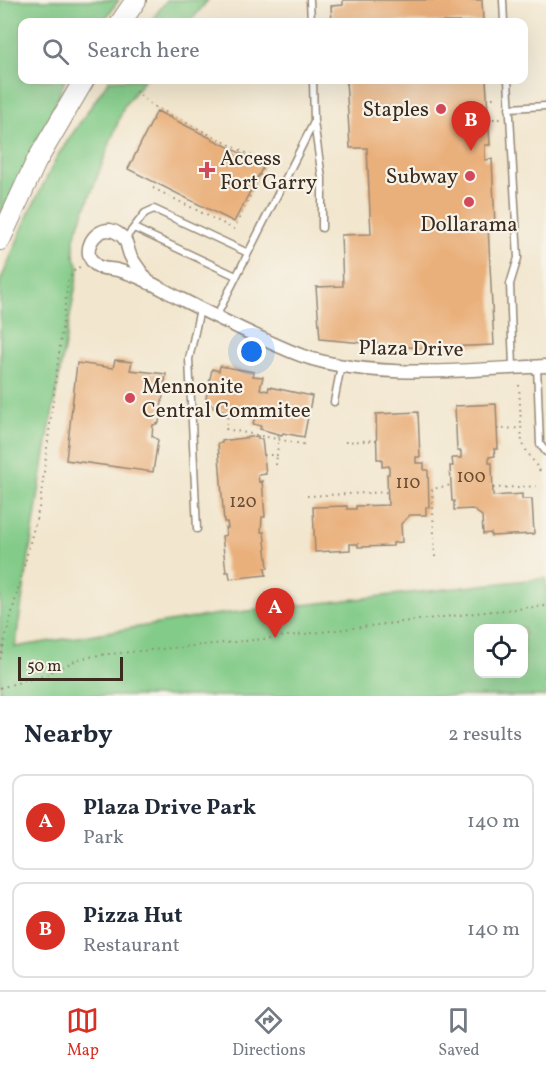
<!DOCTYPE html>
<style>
:root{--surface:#fff;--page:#f6f6f7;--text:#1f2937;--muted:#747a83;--line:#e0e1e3;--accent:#d93025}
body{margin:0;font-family:Vollkorn,serif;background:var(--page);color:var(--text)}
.controls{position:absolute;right:18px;bottom:18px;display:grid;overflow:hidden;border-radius:12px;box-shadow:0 6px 24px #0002}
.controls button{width:54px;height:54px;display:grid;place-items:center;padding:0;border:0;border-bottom:2px solid var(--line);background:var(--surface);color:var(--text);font:30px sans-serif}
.scale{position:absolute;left:18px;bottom:15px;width:105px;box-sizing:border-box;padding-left:6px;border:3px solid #3b2a1e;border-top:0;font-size:16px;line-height:21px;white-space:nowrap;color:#3b2a1e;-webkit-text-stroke:4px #f7f3e8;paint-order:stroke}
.you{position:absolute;left:252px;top:352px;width:21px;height:21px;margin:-15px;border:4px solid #fff;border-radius:50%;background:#1a73e8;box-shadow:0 0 0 9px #1a73e833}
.badge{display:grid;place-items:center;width:39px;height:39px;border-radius:50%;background:var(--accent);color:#fff;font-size:20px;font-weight:700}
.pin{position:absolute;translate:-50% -50px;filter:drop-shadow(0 2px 3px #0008)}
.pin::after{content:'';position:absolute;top:32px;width:21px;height:18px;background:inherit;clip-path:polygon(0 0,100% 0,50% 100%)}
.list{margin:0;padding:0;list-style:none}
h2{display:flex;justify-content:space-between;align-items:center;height:78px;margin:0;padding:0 24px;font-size:26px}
h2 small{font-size:20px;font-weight:400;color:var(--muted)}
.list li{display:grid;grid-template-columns:39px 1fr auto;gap:18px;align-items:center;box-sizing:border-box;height:96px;margin:0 12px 12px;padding:0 12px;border:2px solid var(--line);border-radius:12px}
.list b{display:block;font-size:22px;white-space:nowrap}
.list p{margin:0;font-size:20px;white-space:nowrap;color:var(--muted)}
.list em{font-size:20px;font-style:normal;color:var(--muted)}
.icon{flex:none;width:33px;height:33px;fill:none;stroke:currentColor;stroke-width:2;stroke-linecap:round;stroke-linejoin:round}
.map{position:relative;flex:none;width:546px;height:696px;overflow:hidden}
.search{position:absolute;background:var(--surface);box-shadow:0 6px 24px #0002;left:18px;right:18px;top:18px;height:66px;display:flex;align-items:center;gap:15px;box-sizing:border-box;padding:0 21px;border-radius:12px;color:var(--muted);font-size:22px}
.sheet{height:294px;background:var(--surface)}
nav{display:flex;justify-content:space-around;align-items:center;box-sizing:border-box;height:84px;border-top:2px solid var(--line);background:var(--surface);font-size:16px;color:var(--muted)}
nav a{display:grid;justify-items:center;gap:3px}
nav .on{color:var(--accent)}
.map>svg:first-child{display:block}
.green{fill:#82cb88;stroke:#5e7a53;stroke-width:1.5;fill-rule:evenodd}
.building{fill:#eab07c}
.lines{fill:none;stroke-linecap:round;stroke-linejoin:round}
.service-casing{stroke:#968876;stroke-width:9}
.minor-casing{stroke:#968876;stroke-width:15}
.primary-casing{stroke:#968876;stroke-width:22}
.path{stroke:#968876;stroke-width:2;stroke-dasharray:1.5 4.5;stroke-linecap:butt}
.service{stroke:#fff;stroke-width:6}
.minor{stroke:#fff;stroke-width:12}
.primary{stroke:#fff;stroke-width:20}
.poi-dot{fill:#d1495b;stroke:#f7f3e8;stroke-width:2}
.labels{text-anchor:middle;stroke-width:4.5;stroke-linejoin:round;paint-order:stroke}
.number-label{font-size:18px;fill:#674c36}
.poi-label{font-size:21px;fill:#3b2a1e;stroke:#f7f3e8;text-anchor:end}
.street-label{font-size:21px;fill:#3b2a1e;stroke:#f7f3e8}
</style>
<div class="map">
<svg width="546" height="696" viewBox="0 0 546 696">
<rect width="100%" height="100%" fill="#f7f3e8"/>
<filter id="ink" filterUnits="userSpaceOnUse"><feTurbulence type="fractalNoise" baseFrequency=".0167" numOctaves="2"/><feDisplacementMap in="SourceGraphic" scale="12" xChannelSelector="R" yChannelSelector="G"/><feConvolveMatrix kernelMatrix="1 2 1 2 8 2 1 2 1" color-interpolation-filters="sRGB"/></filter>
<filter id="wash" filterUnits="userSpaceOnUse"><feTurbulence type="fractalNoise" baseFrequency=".008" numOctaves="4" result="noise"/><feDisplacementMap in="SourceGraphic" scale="24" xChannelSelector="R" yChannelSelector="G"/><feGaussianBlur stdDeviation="1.35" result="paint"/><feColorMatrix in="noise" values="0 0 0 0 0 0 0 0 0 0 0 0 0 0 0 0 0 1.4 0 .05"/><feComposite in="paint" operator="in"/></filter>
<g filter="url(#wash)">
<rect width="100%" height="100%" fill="#f2e6ce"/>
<!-- green -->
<path class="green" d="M0,0H119L103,22H22V80H65L49,120L0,219Z
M167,0H208L190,22H150Z
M109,80H144L124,106L74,238V255L79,267L44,459L15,647L212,615L546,578V696H0V282L28,215L58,155ZM524,628V674H478V628Z"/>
<g id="blocks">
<!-- building -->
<path class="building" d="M343,0H482L483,22H332L331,6L343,5Z
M346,80H486L490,145H485V160L492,159L495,226H488L494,345L419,348L320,339L316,287L343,286L341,235L371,234L367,148H350Z
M157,111L264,165L234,222L128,169Z
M115,360L132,362L130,370L166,374L159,423L153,425L152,436L158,440L153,472L66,460L77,363L113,368Z
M220,366L254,372L253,376L263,377L260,389L268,391L269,387L312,396L304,437L283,433L282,435L260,429L261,426L253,424L256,413L249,411L248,415L213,408V405L205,403L212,369L219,371Z
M496,404L498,449H494L495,456L489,457V463H492L493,496L522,494V499H532L534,534L491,536V533L483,534L482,516L472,509L454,510V501H452L450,466H453L452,458H461V451H457L455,406Z
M418,412L420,457H416V463H424V470H428L429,507H426V515H410L401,524L402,542L393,543V546L358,547V544H350V550L315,552L313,507L347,506V509H356V506L388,505L387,474H389V466L382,467V459H377L376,414Z
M258,436V439H262L266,474L258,475L259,482L262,481L265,517H262L261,532H264L268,568H265L266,575L230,579L229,572H226L222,536L226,535L225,528H228L227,522H224L218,443H222V441Z"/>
</g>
</g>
<g filter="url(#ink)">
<use href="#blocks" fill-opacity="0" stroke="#968876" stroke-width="1.5"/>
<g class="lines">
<defs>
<path id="service" d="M310,0L311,22
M503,0L504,22
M313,80L314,122L322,178V228
M508,80L518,258L510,284L513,367
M509,108L546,106
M134,228L236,276
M125,239L145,213L154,209L248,253
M216,317L314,122
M537,366L540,444L546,452
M334,402L341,366
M197,529L189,359L200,309"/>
<path id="minor" d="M149,283C143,274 136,266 131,257C128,252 128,245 125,240C122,235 115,231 110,230C93,229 80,253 96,265C102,270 110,268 117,270C139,275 160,288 179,298C216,317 252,335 290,351C362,382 469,370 546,366"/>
<path id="primary" d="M121,22L136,0
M0,240L36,162L84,80"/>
</defs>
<!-- service casing -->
<use href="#service" class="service-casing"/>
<!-- minor casing -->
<use href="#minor" class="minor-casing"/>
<!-- primary casing -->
<use href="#primary" class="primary-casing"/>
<!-- path -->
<path class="path" d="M136,91L151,105L266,163L234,229L153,188
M492,98H498
M493,119H501
M519,385L522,444L540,471
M229,411L226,429L307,445
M497,429L521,428
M345,442L377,440
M264,455H277L279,434
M276,465L277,455
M493,488L540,486
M307,496L388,492
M435,557L432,489L451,485
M0,659L40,504L68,281L74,271L81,266
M0,688L47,674L79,659L99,655L255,640L484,612L546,606"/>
<!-- service -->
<use href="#service" class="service"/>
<!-- minor -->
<use href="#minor" class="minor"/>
<!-- primary -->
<use href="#primary" class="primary"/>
</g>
</g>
<!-- markers -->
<g class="poi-dot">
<circle cx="441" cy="109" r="6"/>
<path d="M204 161h6v6h6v6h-6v6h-6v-6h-6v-6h6z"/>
<circle cx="470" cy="176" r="6"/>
<circle cx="469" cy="202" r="6"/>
<circle cx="130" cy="398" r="6"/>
</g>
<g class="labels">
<!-- number labels -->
<g class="number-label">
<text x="471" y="482">100</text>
<text x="408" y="488">110</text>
<text x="243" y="507">120</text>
</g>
<!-- poi labels -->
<g class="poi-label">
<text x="429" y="116">Staples</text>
<text x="220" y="165" text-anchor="start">Access<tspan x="220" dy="24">Fort Garry</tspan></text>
<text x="458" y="183">Subway</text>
<text x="469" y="231" text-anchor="middle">Dollarama</text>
<text x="142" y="393" text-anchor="start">Mennonite<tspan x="142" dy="24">Central Commitee</tspan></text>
</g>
<!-- street labels -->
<g class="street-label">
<text transform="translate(411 348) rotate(1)" y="7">Plaza Drive</text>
</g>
</g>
</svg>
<div class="controls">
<button><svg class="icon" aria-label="locate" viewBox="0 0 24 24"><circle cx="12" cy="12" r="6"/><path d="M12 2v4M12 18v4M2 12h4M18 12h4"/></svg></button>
</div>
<div class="scale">50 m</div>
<div class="you"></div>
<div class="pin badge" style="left:275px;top:638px">A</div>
<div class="pin badge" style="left:471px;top:151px">B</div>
<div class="search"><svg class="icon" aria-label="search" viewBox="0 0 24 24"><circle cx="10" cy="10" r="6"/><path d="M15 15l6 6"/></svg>Search here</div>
</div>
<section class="sheet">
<h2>Nearby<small>2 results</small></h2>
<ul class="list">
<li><span class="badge">A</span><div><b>Plaza Drive Park</b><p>Park</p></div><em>140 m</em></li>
<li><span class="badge">B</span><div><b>Pizza Hut</b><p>Restaurant</p></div><em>140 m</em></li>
</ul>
</section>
<nav>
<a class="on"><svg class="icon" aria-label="map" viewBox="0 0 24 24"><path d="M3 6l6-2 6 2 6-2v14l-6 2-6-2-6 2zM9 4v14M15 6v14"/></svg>Map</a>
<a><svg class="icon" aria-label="directions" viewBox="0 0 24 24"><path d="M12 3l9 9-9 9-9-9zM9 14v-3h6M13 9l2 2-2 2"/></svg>Directions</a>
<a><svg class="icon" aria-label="saved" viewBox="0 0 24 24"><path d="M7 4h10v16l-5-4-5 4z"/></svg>Saved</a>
</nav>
